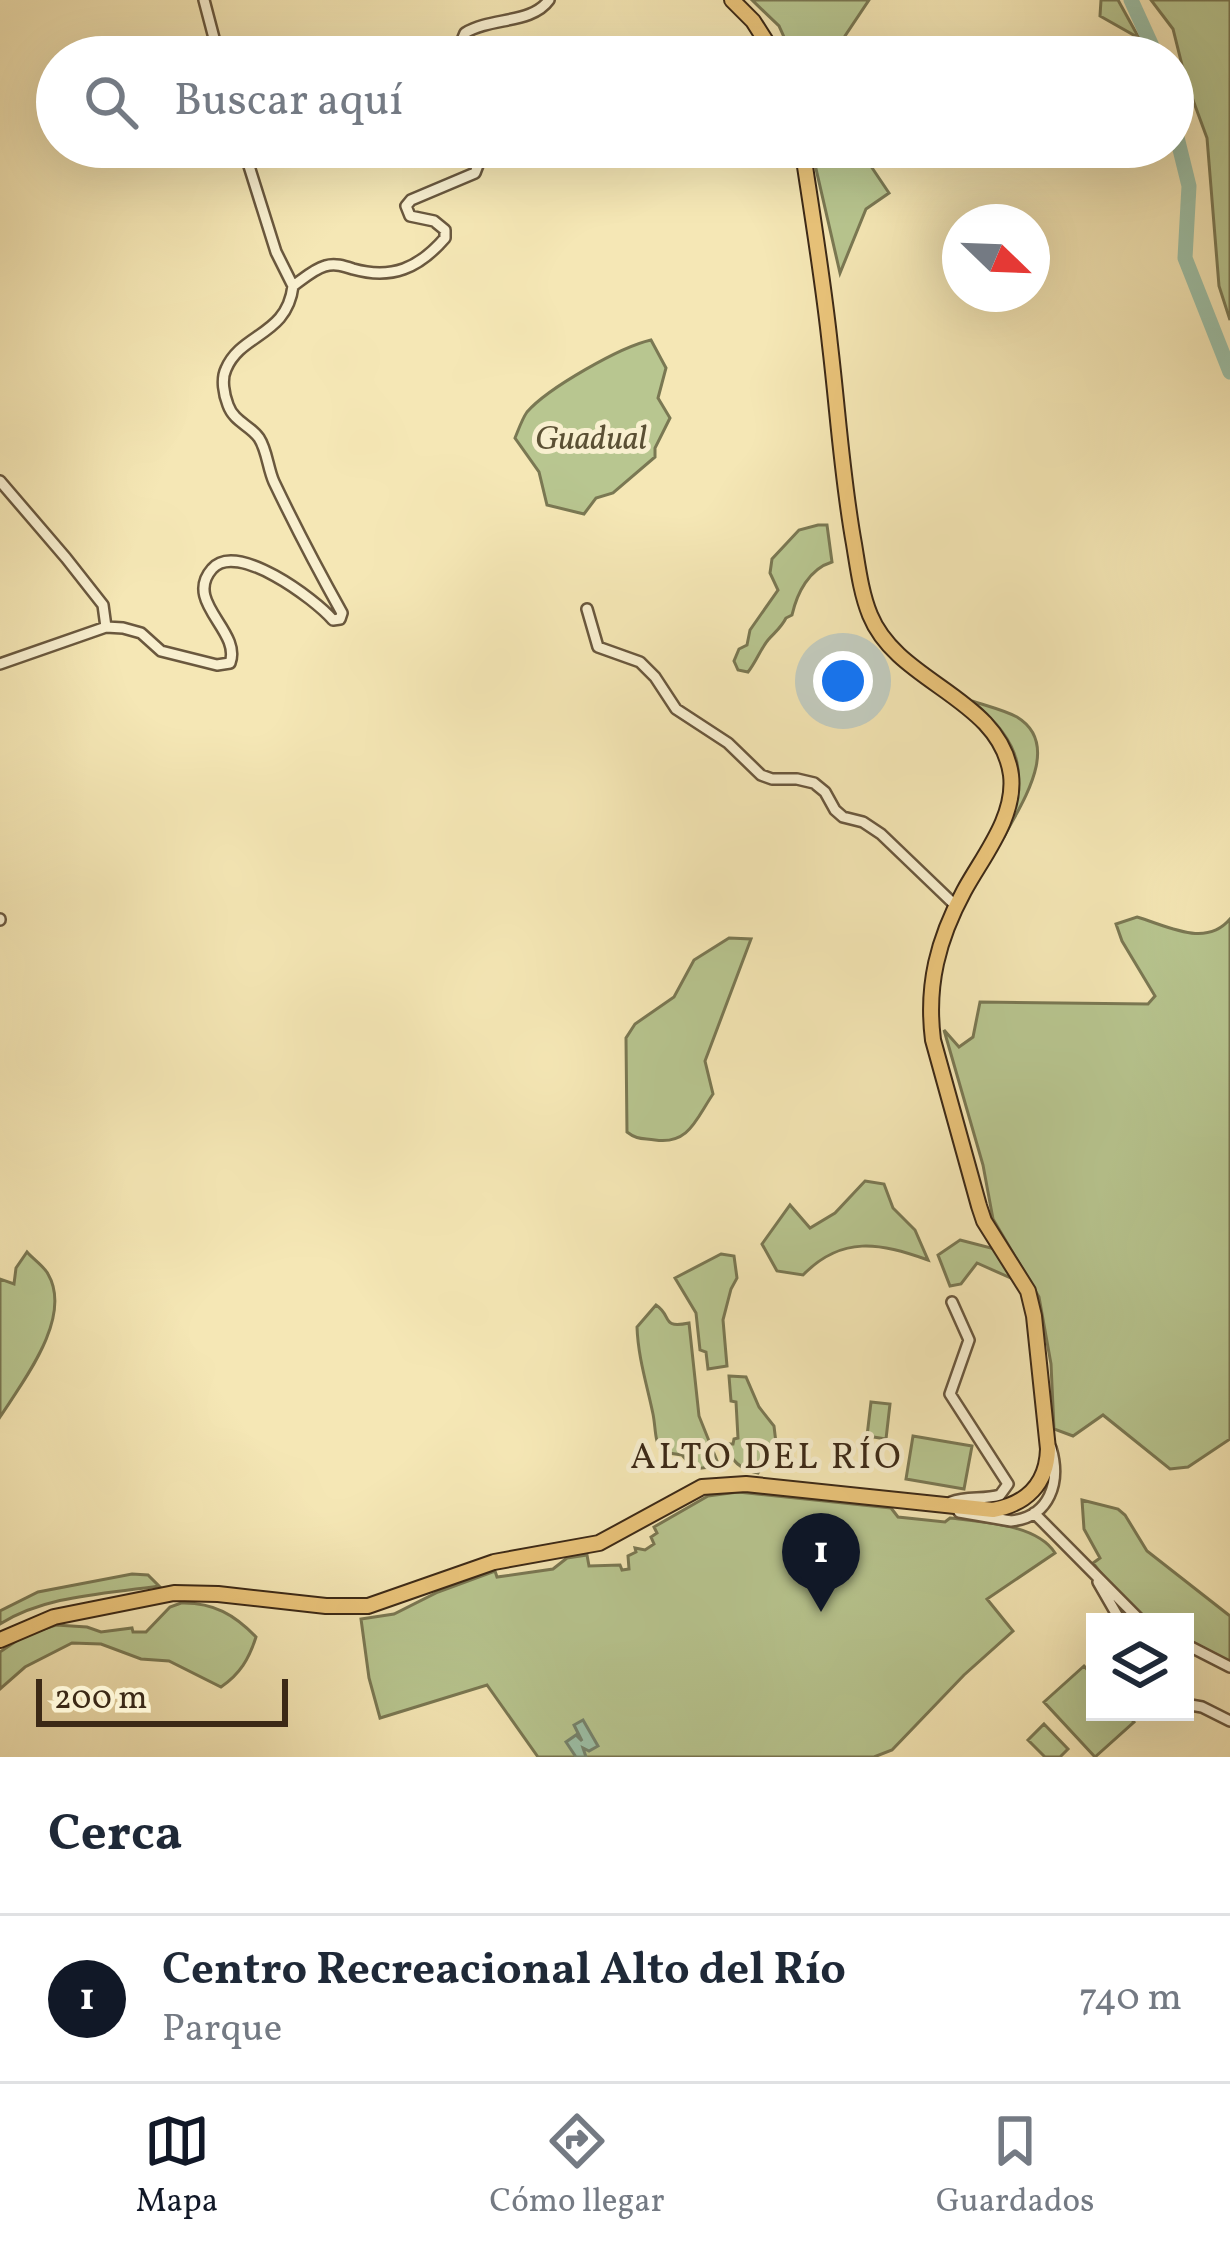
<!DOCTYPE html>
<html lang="es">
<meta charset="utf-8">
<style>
:root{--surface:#fff;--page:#f2f2f3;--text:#1f2937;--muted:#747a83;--line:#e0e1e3;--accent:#111827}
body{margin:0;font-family:Vollkorn,serif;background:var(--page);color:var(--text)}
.controls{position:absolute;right:36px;bottom:36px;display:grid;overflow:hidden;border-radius:0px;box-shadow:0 12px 48px #0002}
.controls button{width:108px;height:108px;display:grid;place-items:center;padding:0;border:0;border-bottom:3px solid var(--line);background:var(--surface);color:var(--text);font:60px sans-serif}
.compass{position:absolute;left:942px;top:204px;width:108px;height:108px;border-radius:50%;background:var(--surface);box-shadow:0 12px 48px #0002;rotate:113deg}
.scale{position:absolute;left:36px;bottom:30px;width:252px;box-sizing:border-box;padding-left:12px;border:6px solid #3c2916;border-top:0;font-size:33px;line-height:42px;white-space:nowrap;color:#3c2916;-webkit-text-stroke:9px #f8efcf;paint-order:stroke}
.you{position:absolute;left:843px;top:681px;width:42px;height:42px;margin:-30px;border:9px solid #fff;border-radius:50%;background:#1a73e8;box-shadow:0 0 0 18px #1a73e833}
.badge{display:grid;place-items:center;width:78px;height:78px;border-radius:50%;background:var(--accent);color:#fff;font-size:39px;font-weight:700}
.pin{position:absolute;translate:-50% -99px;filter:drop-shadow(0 3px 6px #0008)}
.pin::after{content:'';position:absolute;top:63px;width:42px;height:36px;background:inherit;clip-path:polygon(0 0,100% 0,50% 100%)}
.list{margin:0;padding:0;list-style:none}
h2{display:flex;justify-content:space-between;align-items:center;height:156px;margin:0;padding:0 48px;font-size:51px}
h2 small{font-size:39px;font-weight:400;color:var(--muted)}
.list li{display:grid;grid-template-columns:78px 1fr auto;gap:36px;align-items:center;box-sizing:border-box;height:168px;padding:0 48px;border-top:3px solid var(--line)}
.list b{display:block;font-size:45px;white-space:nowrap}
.list p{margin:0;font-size:39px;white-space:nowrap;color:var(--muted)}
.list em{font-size:39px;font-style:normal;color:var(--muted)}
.icon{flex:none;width:66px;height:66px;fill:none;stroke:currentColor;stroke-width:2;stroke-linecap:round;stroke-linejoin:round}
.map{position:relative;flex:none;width:1230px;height:1757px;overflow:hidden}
.search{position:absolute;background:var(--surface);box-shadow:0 12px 48px #0002;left:36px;right:36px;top:36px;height:132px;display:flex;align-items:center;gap:30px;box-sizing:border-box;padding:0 42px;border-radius:66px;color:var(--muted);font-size:45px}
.sheet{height:324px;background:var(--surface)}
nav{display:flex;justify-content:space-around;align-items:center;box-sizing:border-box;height:168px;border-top:3px solid var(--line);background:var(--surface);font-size:33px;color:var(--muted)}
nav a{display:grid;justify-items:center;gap:6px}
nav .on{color:var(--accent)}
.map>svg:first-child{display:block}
.green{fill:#b8c690;stroke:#7a7853;stroke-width:3}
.water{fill:#9dc1a8;stroke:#76846e;stroke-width:3}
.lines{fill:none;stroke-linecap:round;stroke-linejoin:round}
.river{stroke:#9dc1a8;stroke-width:15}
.street-casing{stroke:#6a583e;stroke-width:14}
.primary-casing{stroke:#3c2916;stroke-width:18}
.street{stroke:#f8efcf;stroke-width:9}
.primary{stroke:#eac47a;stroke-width:14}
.labels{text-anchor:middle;stroke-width:10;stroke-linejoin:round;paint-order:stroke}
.park-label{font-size:33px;font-style:italic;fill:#5b5034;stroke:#f8efcf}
.neighbourhood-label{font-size:36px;letter-spacing:3px;fill:#3c2916;stroke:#f8efcf}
</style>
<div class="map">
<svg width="1230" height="1757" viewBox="0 0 1230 1757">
<rect width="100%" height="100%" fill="#f5e7b5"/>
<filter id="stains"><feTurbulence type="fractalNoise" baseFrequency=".00167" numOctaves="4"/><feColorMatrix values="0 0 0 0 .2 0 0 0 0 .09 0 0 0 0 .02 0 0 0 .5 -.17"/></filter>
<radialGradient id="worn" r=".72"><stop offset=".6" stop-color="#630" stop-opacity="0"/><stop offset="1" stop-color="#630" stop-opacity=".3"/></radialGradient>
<!-- green -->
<path class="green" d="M752,0H869L845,36L846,57H793L779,26Z
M1101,0H1118L1139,38L1100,16Z
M1151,0H1230V320L1219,286L1207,138L1186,81L1173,29Z
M811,147L860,150L889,193L866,209L840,273Z
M651,340L666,368L658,398L670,418L655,448V457L613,493L596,498L584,514L547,505L539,472L515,438C518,431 522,419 527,412C548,388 620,347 651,340Z
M818,525H827L832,562C809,569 797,593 792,615L786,618C781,628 775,632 768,640C760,650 756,662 748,672L738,670L734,661L739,649L747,645L750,630L778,590L770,573L772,559L799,530Z
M972,701C987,706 1004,710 1017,717C1063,745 1020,805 1004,837C1029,775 1024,745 972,701Z
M1137,917C1168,926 1206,948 1230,919V1439L1188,1467L1170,1469L1103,1415L1073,1436L1054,1429L1051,1364L1039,1297L993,1219L983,1165L944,1030L959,1047L973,1037L980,1002L1148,1004L1155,996L1122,941L1116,924Z
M729,938L751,939L705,1061L713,1094C696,1119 689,1145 655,1140C643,1138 637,1140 627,1132L626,1038L635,1024L674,997L694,960Z
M865,1181L884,1184L893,1208L915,1230L928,1260C880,1243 842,1235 803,1275L777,1271L762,1244L790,1205L810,1228L835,1213Z
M960,1240L995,1249L1013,1279L977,1263L961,1284L950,1286L938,1255Z
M27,1252C33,1259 44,1266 48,1274C73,1317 24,1380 0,1417V1279L14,1284L16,1268Z
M721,1254L734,1256L737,1278L731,1289L723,1320L727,1366L708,1369L706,1352L700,1350L696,1313L675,1278Z
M656,1305C673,1316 660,1329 689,1323L699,1416L719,1466L694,1469L682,1455L662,1452C654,1440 656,1429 653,1414C647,1385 638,1357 637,1327Z
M729,1376L746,1377L759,1407L774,1426L776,1443L758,1473C740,1469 732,1462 725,1444H733L734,1439L738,1438L736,1402L731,1401Z
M871,1402L890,1404L886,1439L867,1436Z
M913,1436L972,1446L964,1489L906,1479Z
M738,1492L891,1508L898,1517L945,1522L950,1518C982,1522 1037,1524 1055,1553L987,1599L1013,1631L964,1675L892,1750L874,1757H538L487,1685L380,1718L369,1678L361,1619L394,1614L438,1592L495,1571L497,1577L553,1569L567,1558L587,1555L589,1566L620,1565L622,1570L629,1569L628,1556L636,1552L635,1548L645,1550L654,1544L651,1537L657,1533L654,1527L708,1496Z
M1082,1500L1118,1509L1125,1515L1147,1551L1230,1616V1662L1185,1638V1622C1176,1622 1161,1625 1153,1622C1136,1616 1104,1578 1093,1563L1100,1558L1084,1529Z
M132,1574L148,1575L159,1586C106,1594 46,1595 0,1624V1611L38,1592Z
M181,1603C213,1602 235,1615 256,1637C249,1659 240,1674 221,1687L169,1661L141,1659L101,1644L72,1643L25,1667L0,1689V1652L25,1635L56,1625L87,1627L101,1632L132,1628L133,1632H146L170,1607Z
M1084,1666L1095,1678V1712H1126L1134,1722L1095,1757L1044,1702Z
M1044,1724L1068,1749L1060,1757H1045L1028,1740Z"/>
<!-- water -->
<path class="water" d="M583,1720L598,1746L589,1751L583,1748L586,1757H576L566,1742L576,1735L582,1741L574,1725Z"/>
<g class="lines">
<!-- river -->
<path class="river" d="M1131,0L1157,57
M1173,121L1189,186L1185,258L1230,372"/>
<defs>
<path id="street" d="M204,0L219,57
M474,57L460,45L465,33C491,17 532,24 549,0
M293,286C303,279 314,269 325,266C335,263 344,266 353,269C392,280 419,268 445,238V230L434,221L410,216L406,206L411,200L475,173L485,147
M0,481L66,558L103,605L106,627
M587,609L598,647L640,662L655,677L676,709L728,743L761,775L772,779H797L814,783L825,792L835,810L843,817L863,822L881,834L956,906
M0,664L106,627L123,628L141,633L161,651L217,665L230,663C242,631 183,602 212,569C236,540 315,599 333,620L340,619L342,613C318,570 295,526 274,482C268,469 267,450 259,438C250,425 234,422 228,405C224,395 221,379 226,369C241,333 287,336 293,286L276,252L243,147
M0,919V920
M951,1502C967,1496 984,1500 1000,1495L1008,1484L950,1394L969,1340L952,1302
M959,1512L1011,1521C1050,1517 1061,1482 1051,1448
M1034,1513L1142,1622
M1098,1582L1121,1622
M1185,1644L1230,1667
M1185,1704L1202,1707L1230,1721"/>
<path id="primary" d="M732,0L753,21L776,57
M0,1640L54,1617L174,1593L218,1594L326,1606H368L494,1562L599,1543L702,1487L746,1484L993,1510C1026,1504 1047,1484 1048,1449L1034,1316L1028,1291L984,1221L979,1206L933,1040C926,985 938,939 964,891C983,856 1016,817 1011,775C1000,697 898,684 870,615C861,593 858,568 854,544C842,478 838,412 830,345C823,279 812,213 802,147"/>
</defs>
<!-- street casing -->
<use href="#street" class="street-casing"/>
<!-- primary casing -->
<use href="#primary" class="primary-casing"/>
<!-- street -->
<use href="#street" class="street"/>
<!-- primary -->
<use href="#primary" class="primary"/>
</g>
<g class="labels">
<!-- park labels -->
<g class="park-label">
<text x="591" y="449">Guadual</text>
</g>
<!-- neighbourhood labels -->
<g class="neighbourhood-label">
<text x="767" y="1468">ALTO DEL RÍO</text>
</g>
</g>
<rect width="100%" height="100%" filter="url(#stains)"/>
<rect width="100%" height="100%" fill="url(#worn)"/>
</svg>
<div class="controls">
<button><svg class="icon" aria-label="layers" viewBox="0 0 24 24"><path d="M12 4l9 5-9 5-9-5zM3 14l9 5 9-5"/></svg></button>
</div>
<svg class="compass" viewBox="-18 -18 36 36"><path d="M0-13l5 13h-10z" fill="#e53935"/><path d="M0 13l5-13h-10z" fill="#747a83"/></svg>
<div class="scale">200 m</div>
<div class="you"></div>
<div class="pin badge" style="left:821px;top:1612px">1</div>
<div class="search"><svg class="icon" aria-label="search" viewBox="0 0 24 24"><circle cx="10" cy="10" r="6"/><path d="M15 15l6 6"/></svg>Buscar aquí</div>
</div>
<section class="sheet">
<h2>Cerca<small></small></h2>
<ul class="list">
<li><span class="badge">1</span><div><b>Centro Recreacional Alto del Río</b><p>Parque</p></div><em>740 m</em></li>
</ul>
</section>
<nav>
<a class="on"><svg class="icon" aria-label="map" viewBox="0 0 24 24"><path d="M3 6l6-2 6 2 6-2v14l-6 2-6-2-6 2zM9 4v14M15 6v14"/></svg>Mapa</a>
<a><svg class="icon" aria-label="directions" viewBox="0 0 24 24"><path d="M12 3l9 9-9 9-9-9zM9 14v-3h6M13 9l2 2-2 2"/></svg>Cómo llegar</a>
<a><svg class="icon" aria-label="saved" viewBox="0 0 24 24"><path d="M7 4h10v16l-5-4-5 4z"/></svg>Guardados</a>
</nav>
